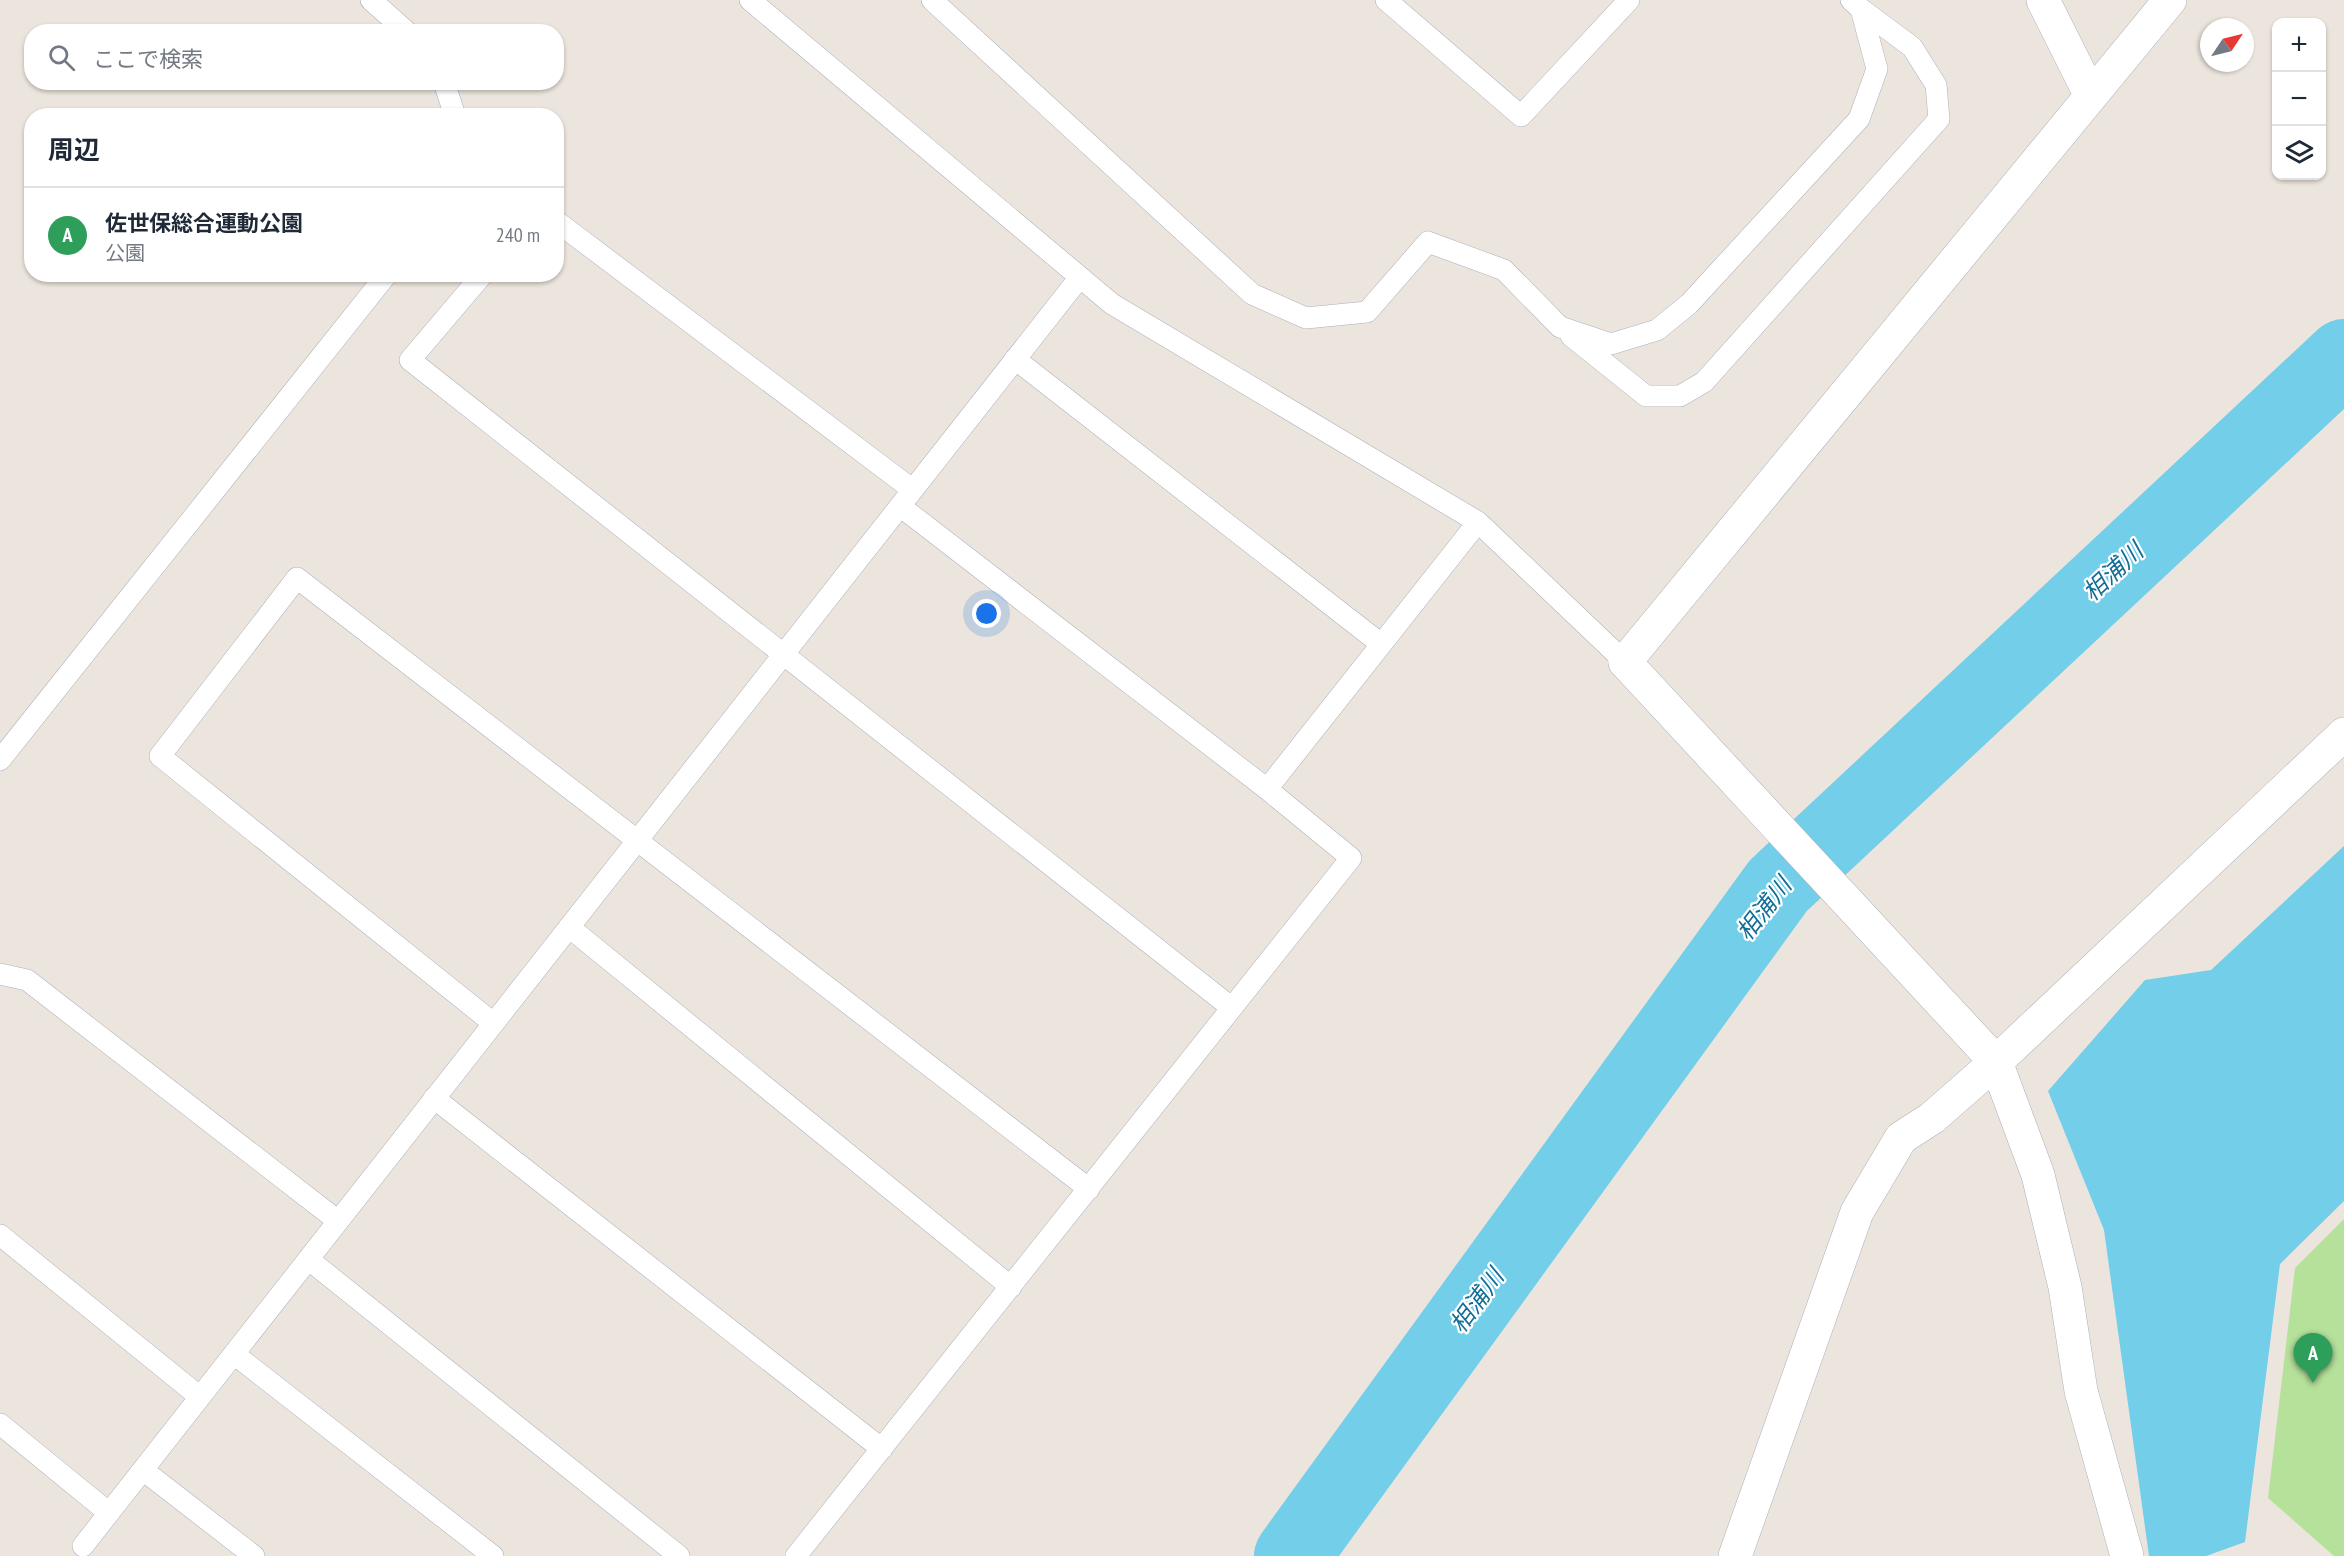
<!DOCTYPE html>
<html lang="ja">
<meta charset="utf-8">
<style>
:root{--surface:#fff;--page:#f6f6f7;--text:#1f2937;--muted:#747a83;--line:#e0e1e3;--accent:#2563eb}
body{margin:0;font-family:"PT Sans Narrow","Noto Sans JP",sans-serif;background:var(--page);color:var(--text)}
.controls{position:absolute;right:18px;top:18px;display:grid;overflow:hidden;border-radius:12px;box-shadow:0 2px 4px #0004}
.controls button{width:54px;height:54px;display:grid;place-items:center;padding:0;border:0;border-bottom:2px solid var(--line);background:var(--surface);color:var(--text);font:30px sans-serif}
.compass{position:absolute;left:2200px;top:18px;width:54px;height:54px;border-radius:50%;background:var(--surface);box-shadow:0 2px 4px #0004;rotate:55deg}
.you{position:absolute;left:987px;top:614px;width:21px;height:21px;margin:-15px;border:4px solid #fff;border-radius:50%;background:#1a73e8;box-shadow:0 0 0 9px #1a73e833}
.badge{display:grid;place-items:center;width:39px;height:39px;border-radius:50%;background:var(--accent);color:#fff;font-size:20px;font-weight:700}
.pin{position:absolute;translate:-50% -50px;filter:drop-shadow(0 2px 3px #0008)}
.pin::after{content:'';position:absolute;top:32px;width:21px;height:18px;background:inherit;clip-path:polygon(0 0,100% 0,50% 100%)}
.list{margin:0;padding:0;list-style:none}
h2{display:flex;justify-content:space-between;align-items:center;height:78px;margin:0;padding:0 24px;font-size:26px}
h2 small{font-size:20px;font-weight:400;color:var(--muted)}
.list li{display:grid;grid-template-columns:39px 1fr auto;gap:18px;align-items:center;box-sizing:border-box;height:96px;padding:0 24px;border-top:2px solid var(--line)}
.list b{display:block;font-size:22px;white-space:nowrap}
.list p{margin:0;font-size:20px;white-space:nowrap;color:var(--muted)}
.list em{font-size:20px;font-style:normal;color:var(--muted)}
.icon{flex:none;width:33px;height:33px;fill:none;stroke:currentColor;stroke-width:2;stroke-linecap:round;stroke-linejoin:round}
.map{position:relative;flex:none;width:2344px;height:1556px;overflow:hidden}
.search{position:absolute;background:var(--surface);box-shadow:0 2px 4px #0004;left:24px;top:24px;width:540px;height:66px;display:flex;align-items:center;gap:15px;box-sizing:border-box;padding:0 21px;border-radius:24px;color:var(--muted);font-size:22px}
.panel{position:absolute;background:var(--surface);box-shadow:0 2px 4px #0004;left:24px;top:108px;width:540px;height:174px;border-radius:24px}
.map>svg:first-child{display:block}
.green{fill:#b5e19b}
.water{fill:#73ceea}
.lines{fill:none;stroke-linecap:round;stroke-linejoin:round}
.river{stroke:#73ceea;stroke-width:76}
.service-casing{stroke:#adb0ba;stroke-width:22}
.minor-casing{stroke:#adb0ba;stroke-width:34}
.tertiary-casing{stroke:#adb0ba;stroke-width:34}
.service{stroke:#fff;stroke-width:21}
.minor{stroke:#fff;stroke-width:33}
.tertiary{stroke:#fff;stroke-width:33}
.labels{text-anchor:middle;stroke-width:4.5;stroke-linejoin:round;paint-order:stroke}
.water-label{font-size:24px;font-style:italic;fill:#126d97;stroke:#fff}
</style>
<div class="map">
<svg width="2344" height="1556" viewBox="0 0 2344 1556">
<rect width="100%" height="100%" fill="#ece5dd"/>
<!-- green -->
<path class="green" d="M2344,1219V1556H2334L2268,1498L2295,1268Z"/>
<!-- water -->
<path class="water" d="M2344,846V1201L2280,1264L2245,1542L2206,1556H2149L2104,1230L2048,1091L2145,980L2211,970Z"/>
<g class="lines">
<!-- river -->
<path class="river" d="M1292,1556L1778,886L2344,357"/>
<defs>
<path id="service" d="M371,0L407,32
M750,0L1112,304L1478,522L1625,662
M932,0L1252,294L1306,318L1367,312L1428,242L1504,270L1560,327L1611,344L1657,330L1689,304L1859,119L1877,69L1861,9L1851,0
M1386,0L1521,116L1629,0
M444,82L455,116
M556,221L913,490
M483,274L410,360L1232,1008
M1571,336L1646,396H1680L1704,382L1939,119L1936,85L1912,47L1861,9
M1015,359L1381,644
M900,506L1267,789L1478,522
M0,760L387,274
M569,927L1011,1287
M0,974L27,980L338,1221
M493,1023L160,756L297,578L1089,1189
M434,1098L882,1449
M0,1235L200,1397
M308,1259L679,1556
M234,1354L493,1556
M0,1424L109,1513
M143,1470L254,1556
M83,1546L1080,277
M796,1556L1351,858L1267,789"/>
<path id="minor" d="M2043,0L2091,96
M1625,662L2170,0
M1735,1556L1857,1212L1901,1138L1932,1118L1996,1062L2344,734"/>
<path id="tertiary" d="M1625,662L1996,1062L2038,1175L2065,1287L2081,1391L2127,1556"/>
</defs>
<!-- service casing -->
<use href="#service" class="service-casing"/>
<!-- minor casing -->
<use href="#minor" class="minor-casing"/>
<!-- tertiary casing -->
<use href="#tertiary" class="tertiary-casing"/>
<!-- service -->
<use href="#service" class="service"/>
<!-- minor -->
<use href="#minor" class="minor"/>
<!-- tertiary -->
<use href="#tertiary" class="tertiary"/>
</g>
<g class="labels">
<!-- water labels -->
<g class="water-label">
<text transform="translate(2113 572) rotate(-43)" y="8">相浦川</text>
<text transform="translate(1764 909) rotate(-52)" y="8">相浦川</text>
<text transform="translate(1477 1301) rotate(-54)" y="8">相浦川</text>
</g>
</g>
</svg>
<div class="controls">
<button>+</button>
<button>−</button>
<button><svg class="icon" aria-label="layers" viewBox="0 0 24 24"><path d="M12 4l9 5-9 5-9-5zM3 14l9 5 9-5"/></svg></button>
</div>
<svg class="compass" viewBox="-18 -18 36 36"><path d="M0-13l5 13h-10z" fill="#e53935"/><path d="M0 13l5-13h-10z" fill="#747a83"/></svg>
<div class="you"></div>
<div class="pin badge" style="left:2313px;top:1383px;background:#2e9e5b">A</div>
<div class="search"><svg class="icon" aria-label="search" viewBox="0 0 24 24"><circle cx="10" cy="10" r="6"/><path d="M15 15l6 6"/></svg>ここで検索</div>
<section class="panel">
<h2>周辺<small></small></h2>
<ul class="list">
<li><span class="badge" style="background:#2e9e5b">A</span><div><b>佐世保総合運動公園</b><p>公園</p></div><em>240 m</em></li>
</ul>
</section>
</div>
